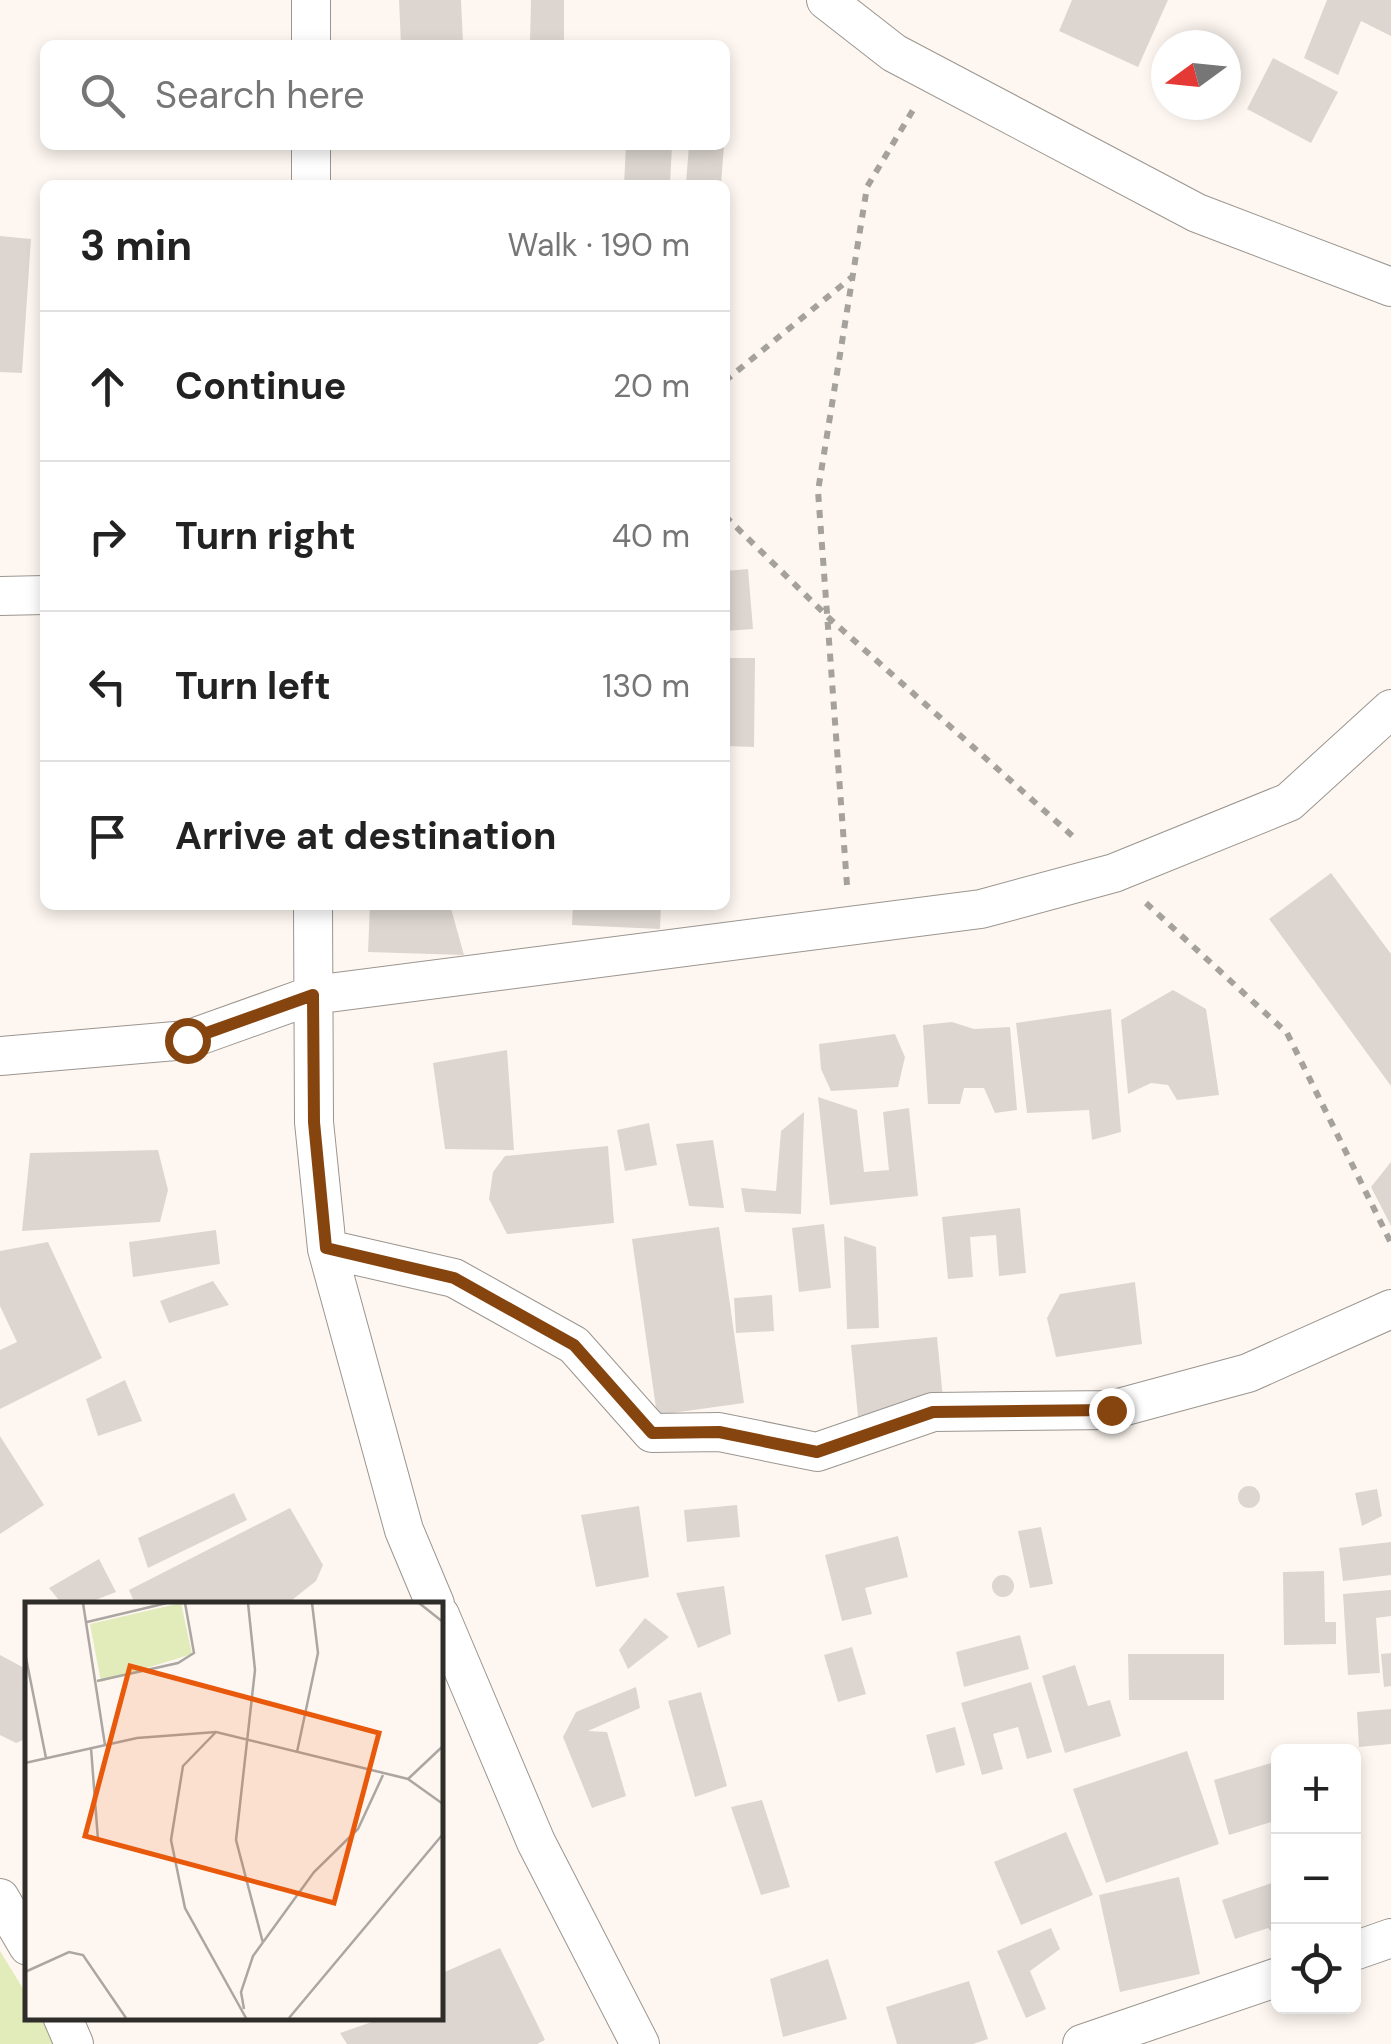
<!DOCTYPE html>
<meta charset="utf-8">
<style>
:root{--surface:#fff;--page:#f6f6f6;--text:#222;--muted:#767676;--line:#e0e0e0}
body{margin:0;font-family:"DM Sans",sans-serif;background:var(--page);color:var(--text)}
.controls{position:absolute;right:30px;bottom:30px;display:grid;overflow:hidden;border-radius:15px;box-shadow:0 5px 15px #0003}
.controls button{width:90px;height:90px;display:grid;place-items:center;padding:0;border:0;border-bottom:2px solid var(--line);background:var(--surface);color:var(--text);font:50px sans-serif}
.compass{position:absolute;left:1151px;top:30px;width:90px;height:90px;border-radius:50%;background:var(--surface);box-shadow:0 5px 15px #0003;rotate:255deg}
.stop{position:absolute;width:30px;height:30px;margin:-22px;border:8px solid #86450f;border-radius:50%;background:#fff}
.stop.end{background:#86450f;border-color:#fff;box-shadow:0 2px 10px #0008}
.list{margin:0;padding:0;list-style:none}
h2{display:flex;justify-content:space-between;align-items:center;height:130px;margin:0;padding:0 40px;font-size:42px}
h2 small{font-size:32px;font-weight:400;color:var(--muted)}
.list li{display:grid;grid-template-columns:65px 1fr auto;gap:30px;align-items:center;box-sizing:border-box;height:150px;padding:0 40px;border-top:2px solid var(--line)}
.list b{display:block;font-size:38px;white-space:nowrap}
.list em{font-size:32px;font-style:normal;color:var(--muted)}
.icon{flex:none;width:55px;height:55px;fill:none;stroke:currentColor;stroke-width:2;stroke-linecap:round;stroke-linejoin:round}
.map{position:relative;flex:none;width:1391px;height:2044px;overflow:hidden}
.search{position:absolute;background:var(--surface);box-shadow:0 5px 15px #0003;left:40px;top:40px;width:690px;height:110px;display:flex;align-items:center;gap:25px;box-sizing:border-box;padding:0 35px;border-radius:15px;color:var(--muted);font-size:38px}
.panel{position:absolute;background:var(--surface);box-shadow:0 5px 15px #0003;left:40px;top:180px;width:690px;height:730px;border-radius:15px}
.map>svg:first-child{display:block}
.green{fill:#e2ecba}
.building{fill:#ddd6d0}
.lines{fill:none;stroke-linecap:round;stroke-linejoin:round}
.minor-casing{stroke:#9b958f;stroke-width:40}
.path{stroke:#a5a19c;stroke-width:6;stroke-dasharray:8 8;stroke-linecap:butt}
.minor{stroke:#fff;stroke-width:38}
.route{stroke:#86450f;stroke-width:12}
.inset-road{fill:none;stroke:#aba6a1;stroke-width:2.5}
.view{fill:#e8590c;fill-opacity:0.15;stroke:#e8590c;stroke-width:5}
.inset-edge{fill:none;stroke:#2f2d2a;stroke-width:5}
</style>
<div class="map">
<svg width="1391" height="2044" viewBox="0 0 1391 2044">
<rect width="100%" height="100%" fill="#fef7f1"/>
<!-- green -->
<path class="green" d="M0,1951L27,1995L28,2016L41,2017L58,2044H0Z"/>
<!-- building -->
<path class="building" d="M399,0H461L463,43L401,45Z
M531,0H564V42L530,41Z
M1072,0H1168L1138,67L1059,31Z
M1327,0H1391V36L1361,21L1338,75L1304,58Z
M1273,58L1338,92L1311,143L1247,109Z
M626,145H672L670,185H624Z
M689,145H724L721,185L686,183Z
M0,236L31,239L22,373L0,372Z
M748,569L753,629L725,631V571Z
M725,658H755L754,747L725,746Z
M1331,873L1391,954V1086L1269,919Z
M370,905H450L464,955L368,952Z
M573,905H661L660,929L572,925Z
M1173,990L1206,1009L1219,1095L1177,1100L1168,1085L1151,1083L1128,1094L1121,1020Z
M1111,1009L1121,1132L1092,1140L1089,1110L1027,1113L1016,1023Z
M952,1022L974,1029L1010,1027L1017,1110L995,1113L984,1088H964L960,1104H928L923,1025Z
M895,1034L905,1057L898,1087L831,1091L821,1069L819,1044Z
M507,1050L514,1150L445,1149L433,1063Z
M818,1097L857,1110L864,1172L889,1170L883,1112L909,1108L918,1196L830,1205Z
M804,1112L801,1214L745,1212L741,1188L776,1191L781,1131Z
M649,1123L657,1165L625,1171L617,1130Z
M713,1140L724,1208L689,1206L676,1144Z
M608,1146L614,1223L507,1234L489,1199L493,1172L505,1156Z
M158,1150L168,1190L160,1222L22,1231L30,1153Z
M1391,1162V1226L1371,1187Z
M1020,1208L1026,1273L999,1276L996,1235L970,1237L973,1277L948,1279L942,1217Z
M824,1224L831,1288L799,1292L792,1228Z
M719,1227L744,1403L657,1415L632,1239Z
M216,1230L220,1264L133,1277L129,1242Z
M844,1236L876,1247L879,1328L847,1329Z
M48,1242L102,1358L0,1409V1350L17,1342L0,1306V1251Z
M213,1281L229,1305L169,1323L160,1301Z
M1135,1282L1142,1344L1056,1357L1047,1318L1060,1294Z
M772,1295L774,1331L736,1333L734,1298Z
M937,1337L943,1398L894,1404L895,1413L858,1417L851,1345Z
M125,1380L142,1421L98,1436L86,1399Z
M0,1436L44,1505L0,1534Z
M1238 1497a11 11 0 1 1 22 0a11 11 0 1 1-22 0Z
M1377,1489L1382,1516L1362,1526L1355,1493Z
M234,1493L247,1520L148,1568L138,1538Z
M737,1505L740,1537L687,1542L684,1510Z
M639,1506L649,1577L596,1587L581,1515Z
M290,1508L323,1565L316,1581L287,1604H135L129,1590Z
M1041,1527L1053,1584L1030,1588L1018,1531Z
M898,1536L908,1577L865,1588L872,1614L842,1621L825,1555Z
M1391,1542V1575L1343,1581L1339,1548Z
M99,1559L116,1592L85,1604H62L49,1588Z
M1324,1571L1325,1622H1336V1644L1284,1645L1283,1572Z
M992 1586a11 11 0 1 1 22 0a11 11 0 1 1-22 0Z
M724,1586L731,1634L698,1648L676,1593Z
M1391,1590V1616L1376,1618L1380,1673L1348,1675L1343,1594Z
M645,1618L669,1637L628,1669L619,1650Z
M1020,1635L1029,1669L964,1687L956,1652Z
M852,1647L866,1694L838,1702L824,1655Z
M1391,1653V1686L1384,1687L1381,1654Z
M1128,1654H1224V1700H1129Z
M0,1655L28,1670V1738L16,1743L0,1735Z
M1075,1665L1088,1706L1110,1700L1121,1736L1065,1753L1042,1676Z
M1031,1682L1052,1752L1027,1759L1018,1727L993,1734L1003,1769L982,1775L961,1703Z
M636,1687L640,1708L588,1731L607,1732L626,1796L592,1808L563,1737L576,1712Z
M701,1692L727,1786L695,1797L668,1701Z
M1391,1709V1744L1359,1747L1357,1712Z
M955,1727L965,1765L936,1773L926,1735Z
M1187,1751L1219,1844L1106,1883L1073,1789Z
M1278,1761V1820L1229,1835L1214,1780Z
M762,1800L790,1887L761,1895L731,1807Z
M1066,1832L1093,1895L1021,1925L994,1862Z
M1179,1877L1200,1974L1120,1992L1099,1895Z
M1278,1881V1939L1268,1928L1235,1939L1222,1900Z
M1051,1928L1060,1949L1030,1971L1046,2009L1026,2018L997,1951Z
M500,1948L545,2040L537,2044H347L340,2033L389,2016H440V1974Z
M828,1959L847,2019L783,2037L770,1979Z
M969,1981L988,2039L973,2044H897L886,2007Z"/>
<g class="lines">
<defs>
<path id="minor" d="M311,0V45
M826,0L894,53L1197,213L1391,287
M311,145V185
M0,596L45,595
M313,905L314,1122L327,1249L404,1530L435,1604
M0,1056L187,1040L313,995L981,909L1114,873L1289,802L1391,709
M327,1249L454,1278L574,1345L652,1433L719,1432L817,1452L933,1412L1111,1410L1248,1373L1391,1309
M440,1615L536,1842L640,2044
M0,1898L28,1946
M1354,1951L1391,1938
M62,2016L74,2044
M1082,2044L1278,1977"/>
</defs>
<!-- minor casing -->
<use href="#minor" class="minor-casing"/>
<!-- path -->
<path class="path" d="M725,381L852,277
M725,516L829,618L1077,840
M847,885L818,491L867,187L913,110
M1146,903L1287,1033L1391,1243"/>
<!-- minor -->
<use href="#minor" class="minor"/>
</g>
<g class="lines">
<!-- route -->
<path class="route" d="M187,1040L313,995L314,1122L326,1248L454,1278L574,1345L652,1433L719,1432L817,1452L933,1412L1111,1410"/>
</g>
<!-- overview -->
<g transform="translate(25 1602)">
<rect width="418" height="418" fill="#fef7f1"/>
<path d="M156,1L167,52L76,80L65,22Z" fill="#e2ecba"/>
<path class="inset-road" d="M58,1L80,143M223,1L230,68L211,238L238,341M394,1L418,20M62,20L142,1M0,51L21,156M72,79L153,61L169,51L160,1M191,130L158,164L146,238L160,306L221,416M66,146L73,238M272,150L293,51L287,1M0,161L112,136L191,130L383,177L418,202M383,177L418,144M0,370L44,350L58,353L101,416M219,407L216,390L228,354L289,270L333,227L358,173M264,416L418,232"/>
<path class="view" d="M105,64L354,131L309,301L60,234Z"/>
<rect width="418" height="418" class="inset-edge"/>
</g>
</svg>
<div class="controls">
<button>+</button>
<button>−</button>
<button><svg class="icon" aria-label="locate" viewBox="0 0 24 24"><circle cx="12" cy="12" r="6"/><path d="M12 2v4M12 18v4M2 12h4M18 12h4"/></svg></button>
</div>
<svg class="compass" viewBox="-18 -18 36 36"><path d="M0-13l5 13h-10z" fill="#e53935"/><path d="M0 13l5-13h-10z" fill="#767676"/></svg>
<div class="stop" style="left:187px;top:1040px"></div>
<div class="stop end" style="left:1111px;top:1410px"></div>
<div class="search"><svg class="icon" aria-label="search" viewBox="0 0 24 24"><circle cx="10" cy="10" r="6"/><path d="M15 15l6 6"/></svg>Search here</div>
<section class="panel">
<h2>3 min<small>Walk · 190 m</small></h2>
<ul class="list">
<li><svg class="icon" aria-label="ahead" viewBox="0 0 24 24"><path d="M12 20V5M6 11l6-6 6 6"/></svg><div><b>Continue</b></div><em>20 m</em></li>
<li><svg class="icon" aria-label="right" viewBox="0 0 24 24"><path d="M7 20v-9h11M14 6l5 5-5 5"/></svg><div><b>Turn right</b></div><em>40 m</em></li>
<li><svg class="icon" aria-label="left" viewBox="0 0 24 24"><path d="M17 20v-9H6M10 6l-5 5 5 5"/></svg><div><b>Turn left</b></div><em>130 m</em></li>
<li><svg class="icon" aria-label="arrive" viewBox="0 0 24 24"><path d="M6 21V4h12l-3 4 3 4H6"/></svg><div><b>Arrive at destination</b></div></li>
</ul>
</section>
</div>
